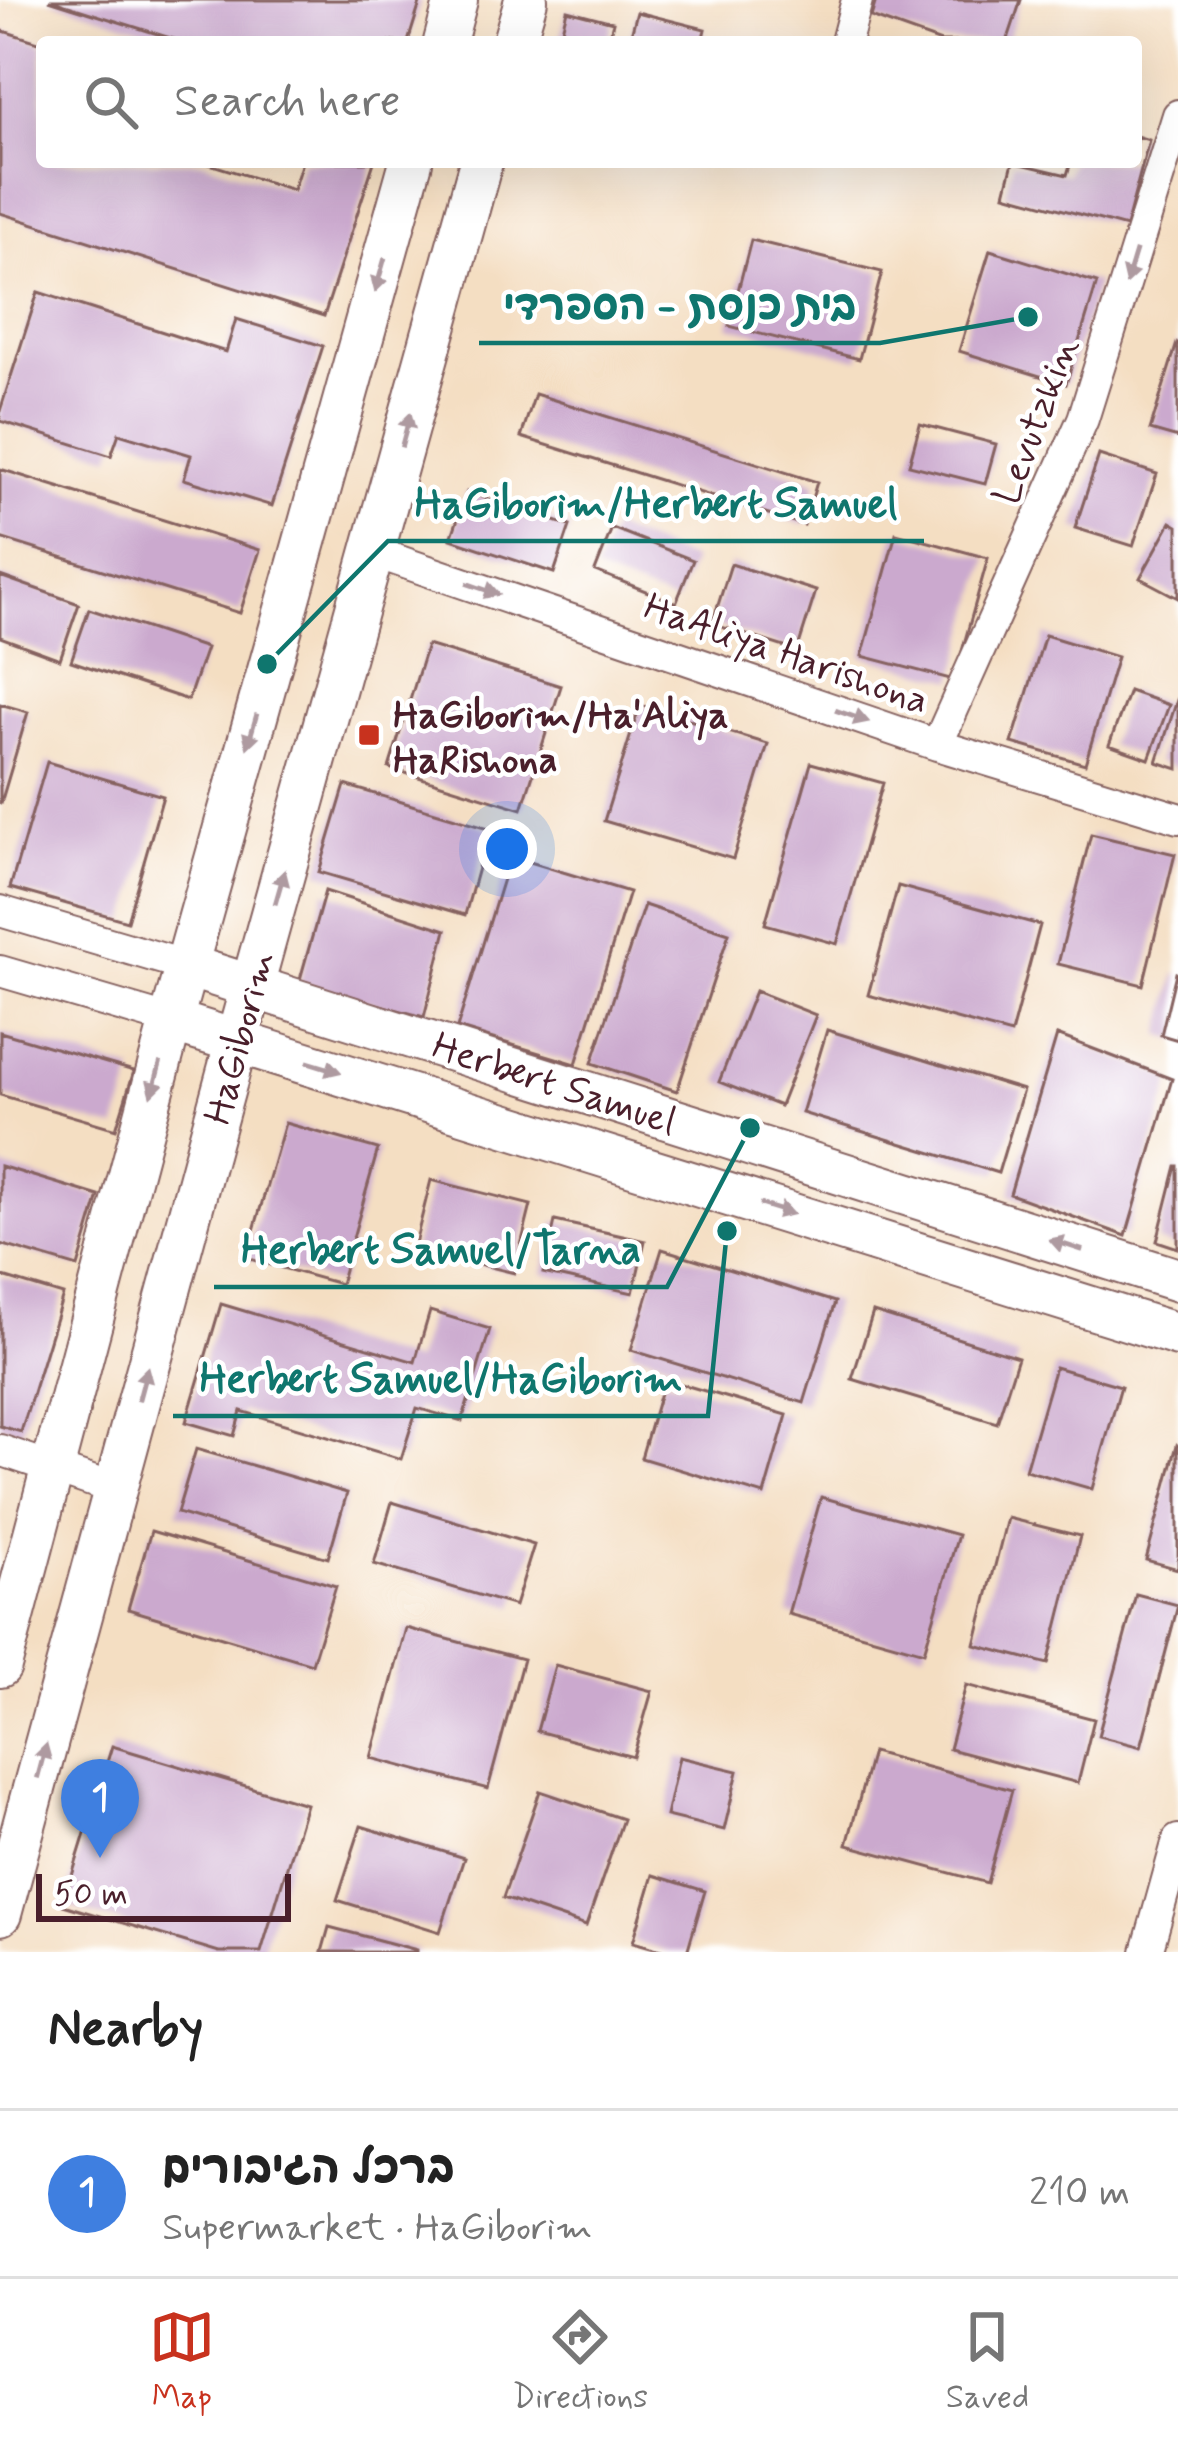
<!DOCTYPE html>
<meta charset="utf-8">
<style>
:root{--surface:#fff;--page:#f2f2f2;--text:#222;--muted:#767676;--line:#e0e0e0;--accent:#c8321e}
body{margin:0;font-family:Mynerve,"Playpen Sans Hebrew",sans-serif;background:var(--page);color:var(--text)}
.scale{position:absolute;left:36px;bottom:30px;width:255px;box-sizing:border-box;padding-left:12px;border:6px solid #4a1f2b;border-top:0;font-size:33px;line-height:42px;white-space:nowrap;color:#4a1f2b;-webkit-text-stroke:9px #fff;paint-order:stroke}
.you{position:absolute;left:507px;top:849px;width:42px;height:42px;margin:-30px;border:9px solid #fff;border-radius:50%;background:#1a73e8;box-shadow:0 0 0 18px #1a73e833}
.badge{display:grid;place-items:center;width:78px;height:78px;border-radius:50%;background:var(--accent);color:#fff;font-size:39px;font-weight:700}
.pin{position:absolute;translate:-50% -99px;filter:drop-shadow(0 3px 6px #0008)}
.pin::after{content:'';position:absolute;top:63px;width:42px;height:36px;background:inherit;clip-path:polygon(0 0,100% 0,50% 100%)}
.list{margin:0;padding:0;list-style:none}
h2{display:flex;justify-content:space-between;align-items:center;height:156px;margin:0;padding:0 48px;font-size:51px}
h2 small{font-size:39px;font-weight:400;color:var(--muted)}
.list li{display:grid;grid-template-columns:78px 1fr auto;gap:36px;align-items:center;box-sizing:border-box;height:168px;padding:0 48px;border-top:3px solid var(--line)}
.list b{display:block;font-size:45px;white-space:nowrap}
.list p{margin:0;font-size:39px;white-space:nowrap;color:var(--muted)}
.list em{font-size:39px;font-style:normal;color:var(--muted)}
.icon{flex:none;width:66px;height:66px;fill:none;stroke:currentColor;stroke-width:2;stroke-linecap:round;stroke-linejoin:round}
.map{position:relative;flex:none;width:1178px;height:1952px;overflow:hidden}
.search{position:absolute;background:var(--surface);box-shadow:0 12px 48px #0002;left:36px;right:36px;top:36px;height:132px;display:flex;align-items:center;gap:30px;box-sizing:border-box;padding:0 42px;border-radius:12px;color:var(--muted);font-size:45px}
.sheet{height:324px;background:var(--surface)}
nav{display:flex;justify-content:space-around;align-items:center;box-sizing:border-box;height:168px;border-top:3px solid var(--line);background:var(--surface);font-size:33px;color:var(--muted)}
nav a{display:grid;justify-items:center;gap:6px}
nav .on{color:var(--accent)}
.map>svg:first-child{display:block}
.building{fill:#cba9ce}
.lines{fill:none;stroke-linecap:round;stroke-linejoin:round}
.street-casing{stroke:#866260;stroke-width:34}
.secondary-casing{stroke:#866260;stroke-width:46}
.street{stroke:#fff;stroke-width:30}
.secondary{stroke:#fff;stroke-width:42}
.oneway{fill:#ae9aa0}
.poi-dot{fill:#c8321e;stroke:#fff;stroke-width:4.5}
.labels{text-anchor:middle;stroke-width:9;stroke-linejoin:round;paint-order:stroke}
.street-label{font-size:39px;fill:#4a1f2b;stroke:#fff}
.poi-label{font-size:39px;font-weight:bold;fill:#4a1f2b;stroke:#fff;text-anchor:start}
.leader{fill:none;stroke:#0f766e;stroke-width:4.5}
.callout-dot{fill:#0f766e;stroke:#fff;stroke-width:4.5}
.callout-label{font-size:42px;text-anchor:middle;font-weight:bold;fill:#0f766e;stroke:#fff;stroke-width:9;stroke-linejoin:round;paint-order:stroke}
</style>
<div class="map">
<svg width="1178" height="1952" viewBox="0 0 1178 1952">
<rect width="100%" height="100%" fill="#fff"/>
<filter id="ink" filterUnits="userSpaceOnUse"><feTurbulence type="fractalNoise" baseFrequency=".00833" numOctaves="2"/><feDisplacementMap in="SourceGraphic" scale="24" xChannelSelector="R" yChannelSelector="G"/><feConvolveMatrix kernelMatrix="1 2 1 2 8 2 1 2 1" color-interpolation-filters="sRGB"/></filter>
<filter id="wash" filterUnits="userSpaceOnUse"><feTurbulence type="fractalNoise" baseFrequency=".004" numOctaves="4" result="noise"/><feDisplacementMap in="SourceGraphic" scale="48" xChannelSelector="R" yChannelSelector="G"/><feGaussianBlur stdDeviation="2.7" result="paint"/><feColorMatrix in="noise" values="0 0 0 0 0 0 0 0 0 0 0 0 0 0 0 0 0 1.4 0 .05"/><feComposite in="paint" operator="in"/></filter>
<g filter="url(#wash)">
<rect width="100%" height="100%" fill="#f4dec2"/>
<g id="blocks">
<!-- building -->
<path class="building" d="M49,0H421L408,42H183Z
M876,0H1021L1007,42H941L871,17Z
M567,10L613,22L608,42H559Z
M637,12L705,29L702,42H629Z
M0,30L42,43V162H203L293,190L302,162H374L324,316L0,213Z
M1136,136L1149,140L1126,227L1005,194L1013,162L1067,175L1071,162H1136Z
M751,240L882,272L859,359L729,326Z
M990,250L1097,283L1066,384L959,351Z
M38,292L226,352L236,319L323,346L272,506L184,479L191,455L119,433L111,456L0,421V411Z
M1177,343H1178V438L1150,430Z
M535,394L817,482L804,525L521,437Z
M920,424L996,444L985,484L909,465Z
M1099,455L1157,474L1133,546L1075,528Z
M0,469L260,550L240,613L0,538Z
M467,492L570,526L554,573L451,539Z
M1171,522L1178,526V598L1140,578Z
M612,528L693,560L676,603L595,571Z
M896,533L988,558L954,680L862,656Z
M731,564L816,591L797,651L712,624Z
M0,576L79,604L60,659L0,637Z
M89,609L206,648L188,700L71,661Z
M1045,635L1117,657L1085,764L1012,743Z
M427,645L561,686L522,809L389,768Z
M1129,691L1169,705L1149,759L1109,745Z
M1177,700L1178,701V769L1157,762Z
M0,704L28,712L1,803H0Z
M640,705L768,744L733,859L604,821Z
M47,762L163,796L127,921L10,888Z
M811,763L883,783L837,944L765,924Z
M345,785L489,828L465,915L319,872Z
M1091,834L1175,854L1143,985L1058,964Z
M510,856L629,892L576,1064L457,1028Z
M898,886L1040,925L1011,1034L868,995Z
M325,891L446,930L424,1017L299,983Z
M644,905L729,933L677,1091L592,1063Z
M1176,973L1178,974V1040L1161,1035Z
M755,991L816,1015L780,1106L719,1082Z
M827,1030L1023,1090L998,1173L802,1113Z
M0,1032L134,1071L116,1129L0,1095Z
M1057,1035L1172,1079L1126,1236L1010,1194Z
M285,1123L378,1149L340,1284L246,1258Z
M0,1166L99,1196L78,1267L0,1244Z
M1176,1166H1178V1248L1157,1241Z
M431,1180L531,1205L514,1273L414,1248Z
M555,1221L645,1241L633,1293L543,1273Z
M662,1249L835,1302L804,1403L631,1350Z
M0,1276L63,1295L21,1432L0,1426Z
M221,1304L415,1362L430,1311L490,1329L462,1421L417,1408L401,1459L241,1411L234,1436L186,1422Z
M873,1312L1018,1357L997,1423L852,1379Z
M1055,1367L1121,1386L1092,1489L1025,1470Z
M664,1379L787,1415L764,1495L641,1458Z
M1177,1445L1178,1446V1569L1146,1560Z
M196,1449L347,1493L328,1558L177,1513Z
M821,1497L958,1535L924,1652L788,1614Z
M392,1502L534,1545L515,1606L374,1564Z
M1007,1518L1080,1536L1048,1664L975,1645Z
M151,1531L336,1586L312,1664L128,1609Z
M1136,1594L1178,1605L1141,1747L1098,1736Z
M406,1628L523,1659L488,1789L371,1758Z
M555,1665L652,1691L633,1757L537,1731Z
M966,1685L1094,1719L1078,1783L949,1749Z
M112,1746L306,1804L261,1952H219L63,1905Z
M872,1752L1012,1790L987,1883L847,1845Z
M679,1757L738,1771L724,1830L666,1816Z
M540,1791L623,1819L586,1926L503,1898Z
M361,1826L464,1858L440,1932L337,1900Z
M653,1875L705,1891L687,1952H668L633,1942Z
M329,1927L417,1950V1952H322Z"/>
</g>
</g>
<g filter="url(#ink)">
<use href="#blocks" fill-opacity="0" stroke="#866260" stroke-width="3"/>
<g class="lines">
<defs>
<path id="street" d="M846,42L857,0
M373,552L937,745L1178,818
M937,745L1083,419L1178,115
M0,911L187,966
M0,971L171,1021
M0,1450L115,1489
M1147,1952L1178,1840"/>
<path id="secondary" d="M445,42L456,0
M514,42L526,0
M187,966L1178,1280
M171,1021L1178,1335
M0,1666L171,1021L411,162
M0,1914L237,1040L481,162"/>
</defs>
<!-- street casing -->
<use href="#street" class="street-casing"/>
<!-- secondary casing -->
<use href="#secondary" class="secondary-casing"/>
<!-- street -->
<use href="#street" class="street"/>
<!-- secondary -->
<use href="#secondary" class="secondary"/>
</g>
<!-- one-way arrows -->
<defs><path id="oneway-solid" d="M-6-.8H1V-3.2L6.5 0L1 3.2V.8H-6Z" transform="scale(3)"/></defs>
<g class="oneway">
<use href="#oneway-solid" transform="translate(1131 267) rotate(107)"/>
<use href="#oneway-solid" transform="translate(380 275) rotate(106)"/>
<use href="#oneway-solid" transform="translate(406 430) rotate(-75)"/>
<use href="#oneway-solid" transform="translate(483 589) rotate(19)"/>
<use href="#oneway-solid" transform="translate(852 716) rotate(19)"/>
<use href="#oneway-solid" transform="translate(252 731) rotate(106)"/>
<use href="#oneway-solid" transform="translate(280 887) rotate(-74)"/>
<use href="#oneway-solid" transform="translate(324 1067) rotate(17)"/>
<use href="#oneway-solid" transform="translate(156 1079) rotate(105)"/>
<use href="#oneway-solid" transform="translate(776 1209) rotate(17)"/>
<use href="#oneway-solid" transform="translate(1066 1245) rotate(-162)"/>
<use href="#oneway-solid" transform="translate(143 1384) rotate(-75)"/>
<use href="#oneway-solid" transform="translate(42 1761) rotate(-75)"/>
</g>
</g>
<!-- markers -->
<rect class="poi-dot" x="357" y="723" width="24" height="24" rx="6"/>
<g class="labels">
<!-- street labels -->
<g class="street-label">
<text transform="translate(1034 420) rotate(-69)" y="14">Levutzkin</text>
<text transform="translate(787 652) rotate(19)" y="14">HaAliya Harishona</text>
<text transform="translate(238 1037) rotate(-75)" y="14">HaGiborim</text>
<text transform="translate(555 1082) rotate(18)" y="14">Herbert Samuel</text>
</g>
<!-- poi labels -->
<g class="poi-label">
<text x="393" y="727">HaGiborim/Ha'Aliya<tspan x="393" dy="45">HaRishona</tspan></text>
</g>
</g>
<!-- callouts -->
<path class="leader" d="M1028 317L880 343H479M267 664L388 541H924M750 1128L667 1287H214M727 1231L708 1416H173"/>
<g class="callout-dot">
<circle cx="1028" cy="317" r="12"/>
<circle cx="267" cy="664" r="12"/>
<circle cx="750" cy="1128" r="12"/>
<circle cx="727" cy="1231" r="12"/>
</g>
<g class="callout-label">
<text x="680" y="319">בית כנסת - הספרדי</text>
<text x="656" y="517">HaGiborim/Herbert Samuel</text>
<text x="441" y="1263">Herbert Samuel/Tarna</text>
<text x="441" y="1392">Herbert Samuel/HaGiborim</text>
</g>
</svg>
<div class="scale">50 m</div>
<div class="you"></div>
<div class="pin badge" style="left:100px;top:1858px;background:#3f7fe0">1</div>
<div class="search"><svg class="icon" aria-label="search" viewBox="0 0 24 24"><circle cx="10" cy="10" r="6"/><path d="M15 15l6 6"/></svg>Search here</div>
</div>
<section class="sheet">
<h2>Nearby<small></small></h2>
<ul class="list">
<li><span class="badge" style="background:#3f7fe0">1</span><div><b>ברכל הגיבורים</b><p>Supermarket · HaGiborim</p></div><em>210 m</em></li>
</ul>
</section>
<nav>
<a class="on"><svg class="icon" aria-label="map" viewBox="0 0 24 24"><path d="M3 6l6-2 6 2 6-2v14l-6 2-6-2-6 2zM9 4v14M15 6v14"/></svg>Map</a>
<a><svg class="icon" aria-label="directions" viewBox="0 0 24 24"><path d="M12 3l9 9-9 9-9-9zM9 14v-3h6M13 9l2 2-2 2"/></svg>Directions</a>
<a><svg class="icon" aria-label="saved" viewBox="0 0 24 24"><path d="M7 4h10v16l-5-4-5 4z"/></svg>Saved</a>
</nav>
